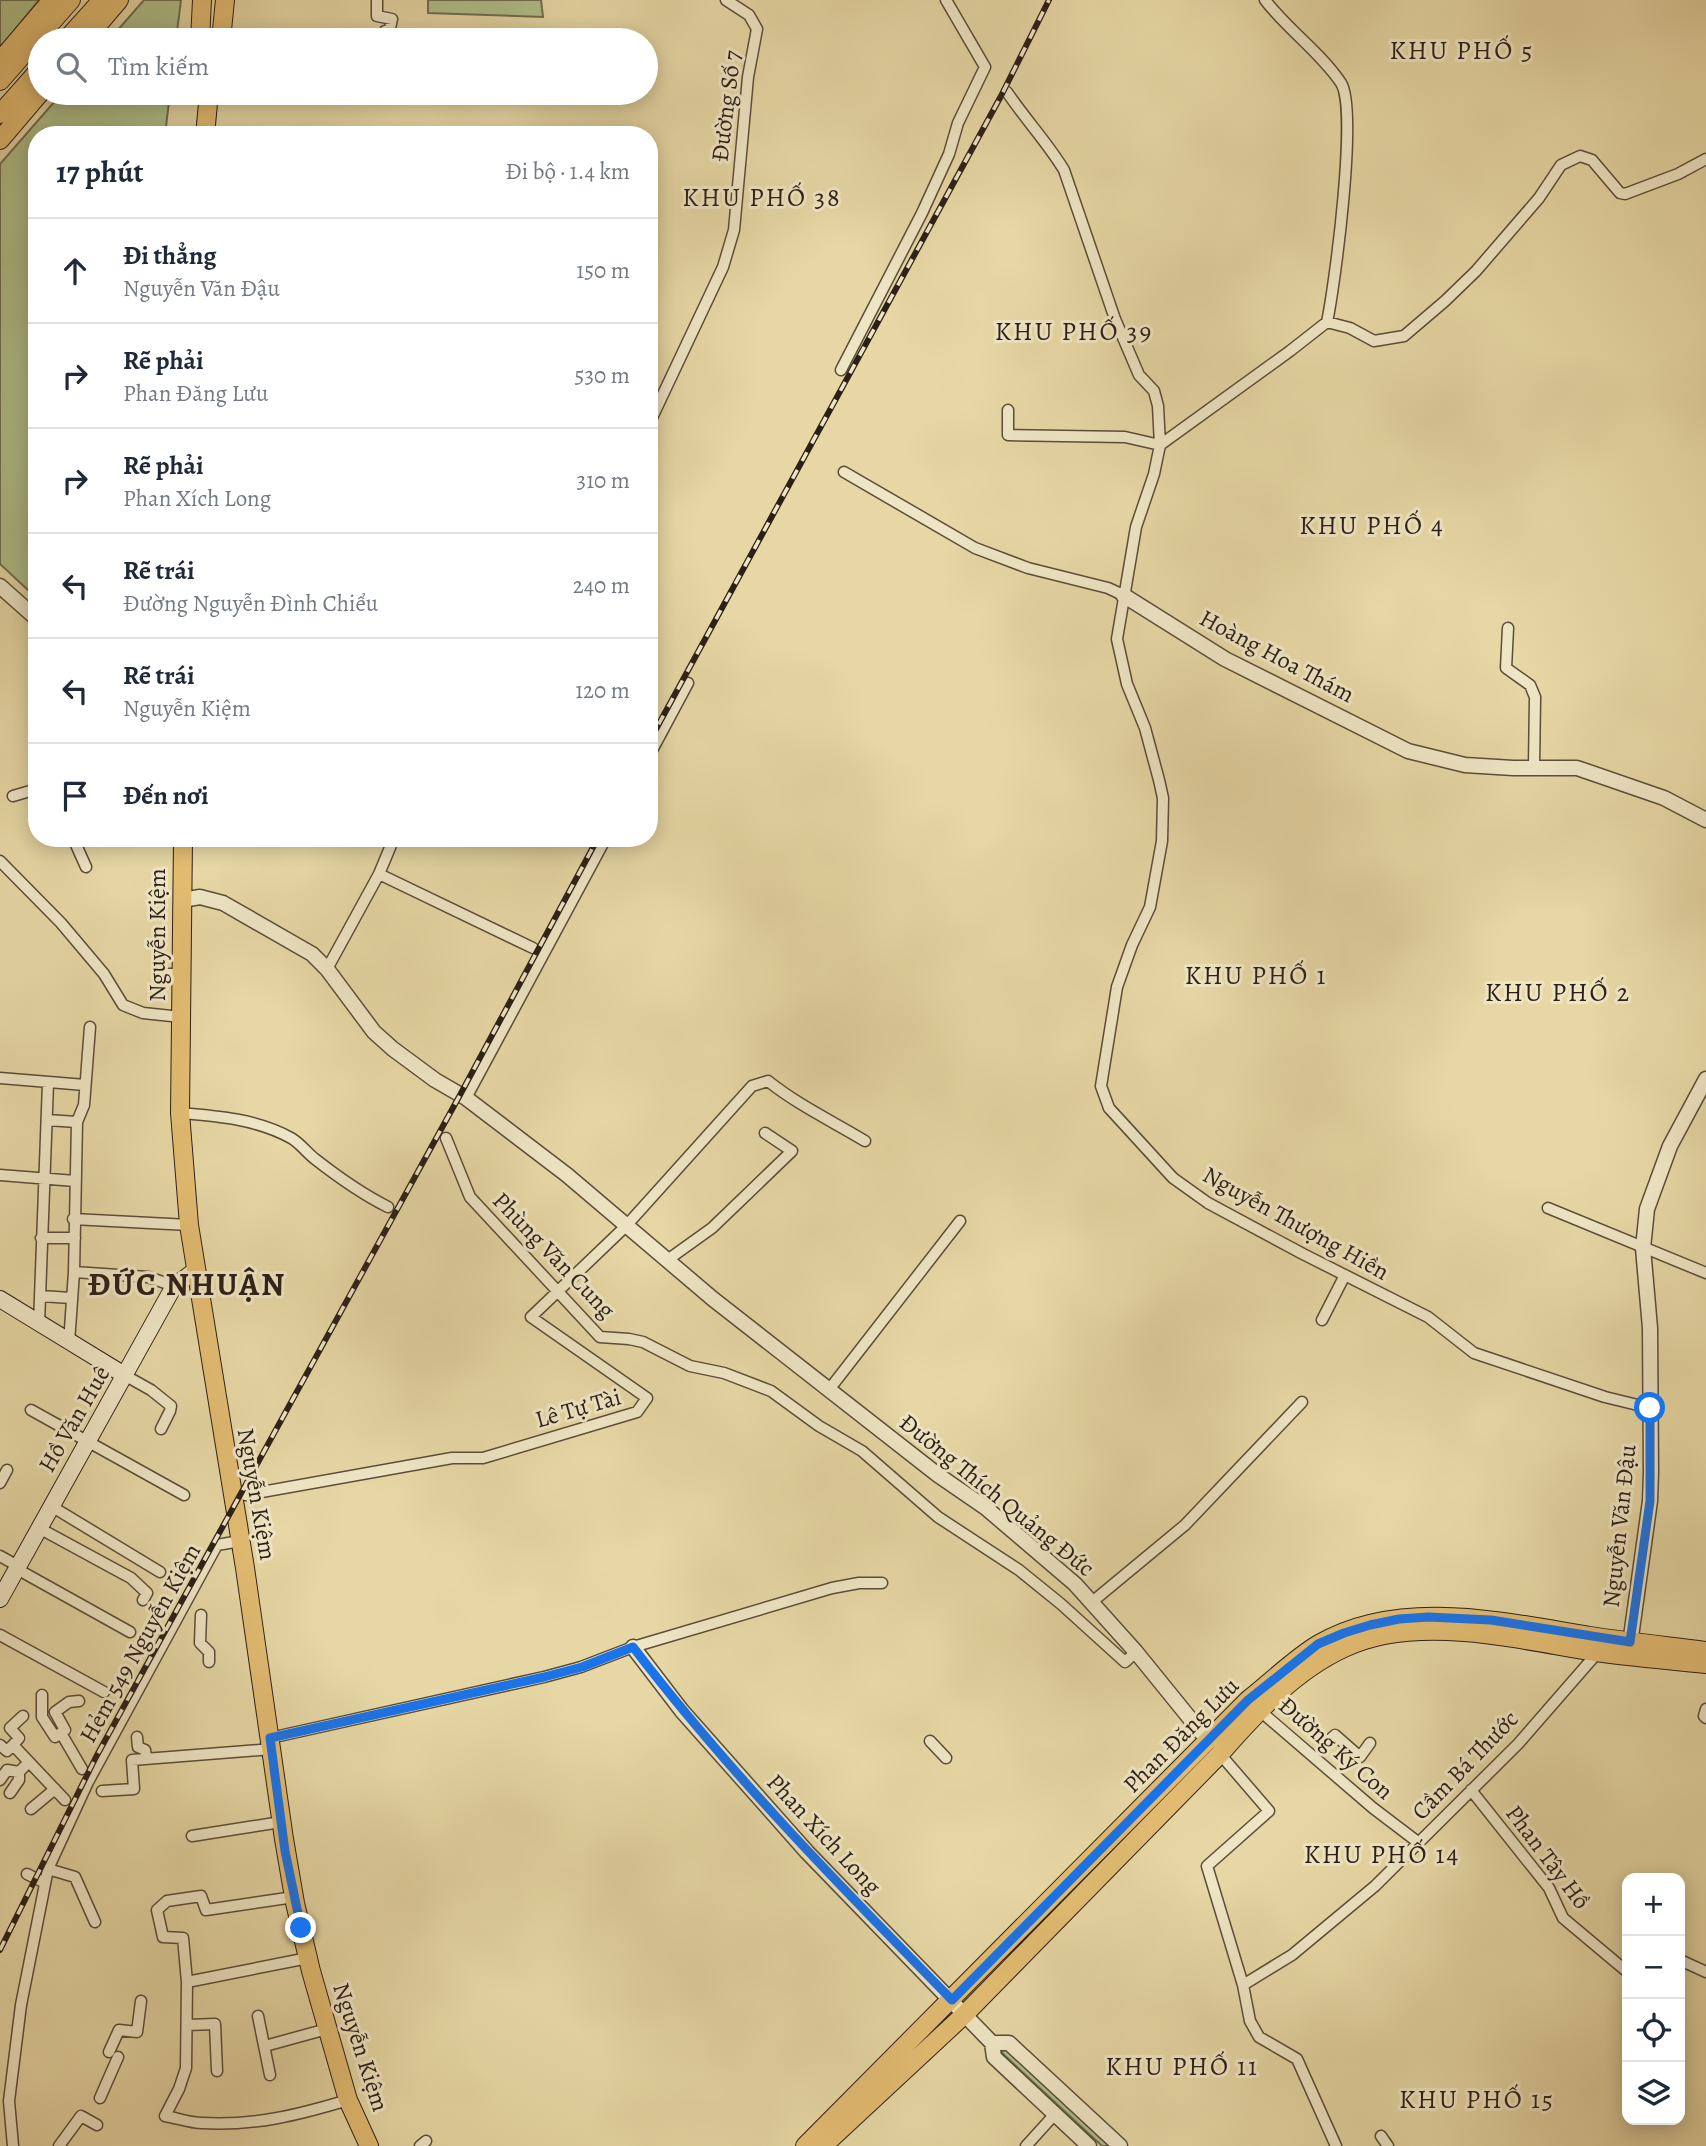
<!DOCTYPE html>
<html lang="vi">
<meta charset="utf-8">
<style>
:root{--surface:#fff;--page:#f6f6f7;--text:#1f2937;--muted:#747a83;--line:#e0e1e3}
body{margin:0;font-family:Alegreya,serif;background:var(--page);color:var(--text)}
.controls{position:absolute;right:21px;bottom:21px;display:grid;overflow:hidden;border-radius:14px;box-shadow:0 4px 18px #0003}
.controls button{width:63px;height:63px;display:grid;place-items:center;padding:0;border:0;border-bottom:2px solid var(--line);background:var(--surface);color:var(--text);font:35px sans-serif}
.stop{position:absolute;width:21px;height:21px;margin:-16px;border:5px solid #1a73e8;border-radius:50%;background:#fff}
.stop.end{background:#1a73e8;border-color:#fff;box-shadow:0 2px 7px #0008}
.list{margin:0;padding:0;list-style:none}
h2{display:flex;justify-content:space-between;align-items:center;height:91px;margin:0;padding:0 28px;font-size:30px}
h2 small{font-size:23px;font-weight:400;color:var(--muted)}
.list li{display:grid;grid-template-columns:46px 1fr auto;gap:21px;align-items:center;box-sizing:border-box;height:105px;padding:0 28px;border-top:2px solid var(--line)}
.list b{display:block;font-size:26px;white-space:nowrap}
.list p{margin:0;font-size:23px;white-space:nowrap;color:var(--muted)}
.list em{font-size:23px;font-style:normal;color:var(--muted)}
.icon{flex:none;width:38px;height:38px;fill:none;stroke:currentColor;stroke-width:2;stroke-linecap:round;stroke-linejoin:round}
.map{position:relative;flex:none;width:1706px;height:2146px;overflow:hidden}
.search{position:absolute;background:var(--surface);box-shadow:0 4px 18px #0003;left:28px;top:28px;width:630px;height:77px;display:flex;align-items:center;gap:18px;box-sizing:border-box;padding:0 24px;border-radius:38px;color:var(--muted);font-size:26px}
.panel{position:absolute;background:var(--surface);box-shadow:0 4px 18px #0003;left:28px;top:126px;width:630px;height:721px;border-radius:28px}
.map>svg:first-child{display:block}
.green{fill:#afbf8a;stroke:#6e6f50;stroke-width:2}
.lines{fill:none;stroke-linecap:round;stroke-linejoin:round}
.minor-casing{stroke:#5a4d3a;stroke-width:13}
.tertiary-casing{stroke:#5a4d3a;stroke-width:17}
.secondary-casing{stroke:#2c1f17;stroke-width:18}
.primary-casing{stroke:#2c1f17;stroke-width:20}
.minor{stroke:#efe5c4;stroke-width:10}
.tertiary{stroke:#efe5c4;stroke-width:14}
.secondary{stroke:#efe5c4;stroke-width:16}
.primary{stroke:#e3bc72;stroke-width:18}
.rail-casing{stroke:#2c1f17;stroke-width:6}
.rail{stroke:#efe5c4;stroke-width:3.5;stroke-dasharray:10;stroke-linecap:butt}
.route{stroke:#1a73e8;stroke-width:9}
.labels{text-anchor:middle;stroke-width:6;stroke-linejoin:round;paint-order:stroke}
.street-label{font-size:24px;fill:#2c1f17;stroke:#efe5c4}
.neighbourhood-label{font-size:26px;letter-spacing:2px;fill:#2c1f17;stroke:#efe5c4}
.district-label{font-size:32px;font-weight:bold;letter-spacing:2px;fill:#2c1f17;stroke:#efe5c4}
</style>
<div class="map">
<svg width="1706" height="2146" viewBox="0 0 1706 2146">
<rect width="100%" height="100%" fill="#e6d7a4"/>
<filter id="stains"><feTurbulence type="fractalNoise" baseFrequency=".00286" numOctaves="4"/><feColorMatrix values="0 0 0 0 .2 0 0 0 0 .09 0 0 0 0 .02 0 0 0 .5 -.17"/></filter>
<radialGradient id="worn" r=".72"><stop offset=".6" stop-color="#630" stop-opacity="0"/><stop offset="1" stop-color="#630" stop-opacity=".3"/></radialGradient>
<!-- green -->
<path class="green" d="M0,0H39L0,48Z
M144,0H181L176,40H109Z
M428,0H541L543,17L428,13Z
M62,93H170L165,135H37V581L29,591L0,564V164Z
M1003,2046L1116,2146H1102L1002,2053Z"/>
<g class="lines">
<defs>
<path id="minor" d="M377,0V16L392,19L389,33L385,31L381,40
M1265,0C1288,30 1320,52 1341,83C1358,110 1335,284 1327,322
M1007,92C1025,119 1047,142 1064,170L1115,319L1139,375L1154,391L1158,406L1160,445L1125,437L1008,435V410
M1327,322L1290,351L1160,445L1154,474L1136,527L1117,639L1127,684L1145,728L1159,780L1163,798L1162,841L1150,907L1132,945L1117,987L1101,1086L1109,1108L1173,1178L1208,1203L1303,1254L1428,1317L1474,1353L1605,1397L1650,1408
M1327,322L1350,328L1374,341L1404,336L1445,301L1476,271L1539,198L1561,165L1580,156L1592,160L1620,193L1625,194L1678,174L1706,159
M841,370L922,213L949,154L958,123L985,67L946,0
M649,424L723,267L734,230L748,77L757,29L749,15L726,0
M844,472L975,548L1028,568L1108,588L1123,595
M1508,628L1506,668L1530,685L1535,697L1534,767
M649,756L688,683
M13,796L37,789
M73,838L86,867
M0,861L61,923L104,974L123,1005L143,1013L181,1017
M379,874L533,948
M327,969L379,874L394,838
M158,974H182
M0,1078L85,1085
M466,1098L606,838
M180,1113C217,1116 257,1119 291,1138C300,1143 307,1153 315,1159C338,1177 362,1194 388,1207
M47,1120L77,1122
M446,1138L470,1197L600,1337L629,1339L643,1342L690,1366L724,1373L771,1391L819,1426L862,1451L938,1517L1019,1570L1061,1604L1125,1662L1136,1652
M0,1175L75,1181
M1548,1208L1706,1273
M73,1219L189,1225
M41,1238H75
M666,1261L712,1228L792,1151L765,1133
M74,1272L148,1277L174,1286
M41,1296L71,1298
M1322,1320L1345,1275
M39,1324L48,1083
M69,1343L74,1272L77,1122L84,1105L90,1027
M126,1376L151,1390L171,1406L170,1411L161,1429
M828,1391L960,1221
M31,1410L184,1495
M0,1483L7,1470
M245,1495L452,1458H483L637,1412L647,1398L531,1317L626,1226L752,1086L768,1081C798,1105 832,1121 865,1141
M51,1506L160,1572
M39,1528L131,1578L147,1593L143,1600
M0,1556L18,1566
M17,1569L130,1632
M1092,1602L1185,1525L1302,1402
M201,1615L200,1643L209,1652V1662
M0,1635L104,1692
M42,1695V1717L55,1737L61,1733
M1275,1696L1326,1743L1335,1735L1360,1757L1370,1743
M79,1701L69,1702L55,1712L65,1730L61,1733L82,1769
M1706,1709L1704,1716L1706,1718
M1259,1710L1373,1808L1419,1843
M137,1737L138,1747L145,1750L146,1757
M270,1738L544,1677L581,1667L633,1647L832,1588L859,1583H882
M930,1741L946,1758
M0,1745L7,1751L13,1745L65,1800
M13,1745L19,1738L10,1728L23,1716
M1220,1754L1269,1811L1207,1866L1243,1985L1250,2021L1259,2037L1297,2059L1336,2146
M0,1780L7,1770L19,1772
M1471,1790L1549,1888L1563,1918L1625,1970L1627,1969
M102,1791L134,1789L132,1760L272,1749
M10,1793L19,1780V1772L29,1762
M31,1809L55,1789
M192,1836L281,1822
M48,1869L75,1877L95,1922
M27,1874L45,1883
M294,1897L206,1910L201,1896L167,1901L157,1910L163,1937L183,1938L187,1982L186,2068L179,2089L165,2116C177,2118 190,2123 202,2123C255,2126 298,2115 348,2100
M1680,1960L1706,1972
M187,1982L308,1958
M1243,1985L1292,1955L1375,1886L1518,1744L1599,1651
M258,2016L270,2075
M187,2025L215,2024L217,2071
M265,2046L327,2029
M109,2052L119,2030L137,2032L141,2001
M100,2098L118,2057
M1381,2136L1388,2146
M13,2146L9,2101L21,2005L48,1869L88,1782L217,1545L240,1541
M59,2146L81,2116L97,2125
M420,2146L426,2141
M1026,2146L1055,2114"/>
<path id="tertiary" d="M0,586L37,619
M1123,595L1225,659L1408,751L1465,765L1513,768H1577L1664,798L1706,820
M182,900L200,897L223,903L312,954L327,969L374,1032L393,1049L435,1080L466,1098L567,1175L713,1299L938,1475L986,1508L1075,1584L1136,1652L1209,1742
M633,1647L682,1711L807,1852L992,2043L994,2057L1089,2146
M1629,1651L1650,1501L1651,1472L1650,1328L1643,1248L1647,1209L1670,1146L1706,1079
M992,2043H1009L1120,2146"/>
<path id="secondary" d="M0,1299L126,1376
M0,1599L174,1286L196,1270"/>
<path id="primary" d="M66,40L102,0
M85,40L119,0
M200,40L202,0
M221,40L225,0
M0,61L52,0
M0,81L71,0
M0,114L40,69
M205,135L209,93
M0,140L40,93
M183,838L180,1113L189,1225L245,1568L284,1839L295,1903L311,1971L348,2100L369,2146
M805,2146L1248,1700C1270,1683 1295,1658 1319,1644C1400,1597 1504,1622 1590,1636C1629,1642 1667,1646 1706,1651
M823,2146L965,2014L1220,1754C1255,1714 1294,1671 1344,1648C1417,1613 1519,1640 1595,1652C1632,1657 1669,1660 1706,1664"/>
</defs>
<!-- minor casing -->
<use href="#minor" class="minor-casing"/>
<!-- tertiary casing -->
<use href="#tertiary" class="tertiary-casing"/>
<!-- secondary casing -->
<use href="#secondary" class="secondary-casing"/>
<!-- primary casing -->
<use href="#primary" class="primary-casing"/>
<!-- minor -->
<use href="#minor" class="minor"/>
<!-- tertiary -->
<use href="#tertiary" class="tertiary"/>
<!-- secondary -->
<use href="#secondary" class="secondary"/>
<!-- primary -->
<use href="#primary" class="primary"/>
<defs>
<path id="rail" d="M649,742L1001,96L1049,0
M0,1950L96,1757L460,1095L598,838"/>
</defs>
<!-- rail casing -->
<use href="#rail" class="rail-casing"/>
<!-- rail -->
<use href="#rail" class="rail"/>
</g>
<g class="lines">
<!-- route -->
<path class="route" d="M301,1928L285,1851L270,1738L544,1677L582,1667L633,1647C730,1774 841,1887 952,2000L1248,1700L1318,1644L1344,1633L1370,1625L1399,1619L1428,1617L1491,1620L1630,1642L1650,1501V1408"/>
</g>
<g class="labels">
<!-- street labels -->
<g class="street-label">
<text transform="translate(726 106) rotate(-83)" y="8">Đường Số 7</text>
<text transform="translate(1277 656) rotate(28)" y="8">Hoàng Hoa Thám</text>
<text transform="translate(157 935) rotate(-90)" y="8">Nguyễn Kiệm</text>
<text transform="translate(1296 1223) rotate(29)" y="8">Nguyễn Thượng Hiền</text>
<text transform="translate(554 1255) rotate(46)" y="8">Phùng Văn Cung</text>
<text transform="translate(578 1408) rotate(-16)" y="8">Lê Tự Tài</text>
<text transform="translate(74 1419) rotate(-60)" y="8">Hồ Văn Huê</text>
<text transform="translate(257 1494) rotate(80)" y="8">Nguyễn Kiệm</text>
<text transform="translate(997 1495) rotate(39)" y="8">Đường Thích Quảng Đức</text>
<text transform="translate(1619 1526) rotate(-84)" y="8">Nguyễn Văn Đậu</text>
<text transform="translate(140 1643) rotate(-61)" y="8">Hẻm 549 Nguyễn Kiệm</text>
<text transform="translate(1181 1735) rotate(-45)" y="8">Phan Đăng Lưu</text>
<text transform="translate(1336 1748) rotate(41)" y="8">Đường Ký Con</text>
<text transform="translate(1465 1765) rotate(-46)" y="8">Cầm Bá Thước</text>
<text transform="translate(824 1834) rotate(47)" y="8">Phan Xích Long</text>
<text transform="translate(1548 1857) rotate(53)" y="8">Phan Tây Hồ</text>
<text transform="translate(361 2047) rotate(72)" y="8">Nguyễn Kiệm</text>
</g>
<!-- neighbourhood labels -->
<g class="neighbourhood-label">
<text x="1462" y="59">KHU PHỐ 5</text>
<text x="762" y="206">KHU PHỐ 38</text>
<text x="1074" y="340">KHU PHỐ 39</text>
<text x="1372" y="534">KHU PHỐ 4</text>
<text x="1256" y="984">KHU PHỐ 1</text>
<text x="1558" y="1001">KHU PHỐ 2</text>
<text x="1382" y="1863">KHU PHỐ 14</text>
<text x="1182" y="2075">KHU PHỐ 11</text>
<text x="1477" y="2108">KHU PHỐ 15</text>
</g>
<!-- district labels -->
<g class="district-label">
<text x="187" y="1295">ĐỨC NHUẬN</text>
</g>
</g>
<rect width="100%" height="100%" filter="url(#stains)"/>
<rect width="100%" height="100%" fill="url(#worn)"/>
</svg>
<div class="controls">
<button>+</button>
<button>−</button>
<button><svg class="icon" aria-label="locate" viewBox="0 0 24 24"><circle cx="12" cy="12" r="6"/><path d="M12 2v4M12 18v4M2 12h4M18 12h4"/></svg></button>
<button><svg class="icon" aria-label="layers" viewBox="0 0 24 24"><path d="M12 4l9 5-9 5-9-5zM3 14l9 5 9-5"/></svg></button>
</div>
<div class="stop" style="left:1650px;top:1408px"></div>
<div class="stop end" style="left:301px;top:1928px"></div>
<div class="search"><svg class="icon" aria-label="search" viewBox="0 0 24 24"><circle cx="10" cy="10" r="6"/><path d="M15 15l6 6"/></svg>Tìm kiếm</div>
<section class="panel">
<h2>17 phút<small>Đi bộ · 1.4 km</small></h2>
<ul class="list">
<li><svg class="icon" aria-label="ahead" viewBox="0 0 24 24"><path d="M12 20V5M6 11l6-6 6 6"/></svg><div><b>Đi thẳng</b><p>Nguyễn Văn Đậu</p></div><em>150 m</em></li>
<li><svg class="icon" aria-label="right" viewBox="0 0 24 24"><path d="M7 20v-9h11M14 6l5 5-5 5"/></svg><div><b>Rẽ phải</b><p>Phan Đăng Lưu</p></div><em>530 m</em></li>
<li><svg class="icon" aria-label="right" viewBox="0 0 24 24"><path d="M7 20v-9h11M14 6l5 5-5 5"/></svg><div><b>Rẽ phải</b><p>Phan Xích Long</p></div><em>310 m</em></li>
<li><svg class="icon" aria-label="left" viewBox="0 0 24 24"><path d="M17 20v-9H6M10 6l-5 5 5 5"/></svg><div><b>Rẽ trái</b><p>Đường Nguyễn Đình Chiểu</p></div><em>240 m</em></li>
<li><svg class="icon" aria-label="left" viewBox="0 0 24 24"><path d="M17 20v-9H6M10 6l-5 5 5 5"/></svg><div><b>Rẽ trái</b><p>Nguyễn Kiệm</p></div><em>120 m</em></li>
<li><svg class="icon" aria-label="arrive" viewBox="0 0 24 24"><path d="M6 21V4h12l-3 4 3 4H6"/></svg><div><b>Đến nơi</b></div></li>
</ul>
</section>
</div>
